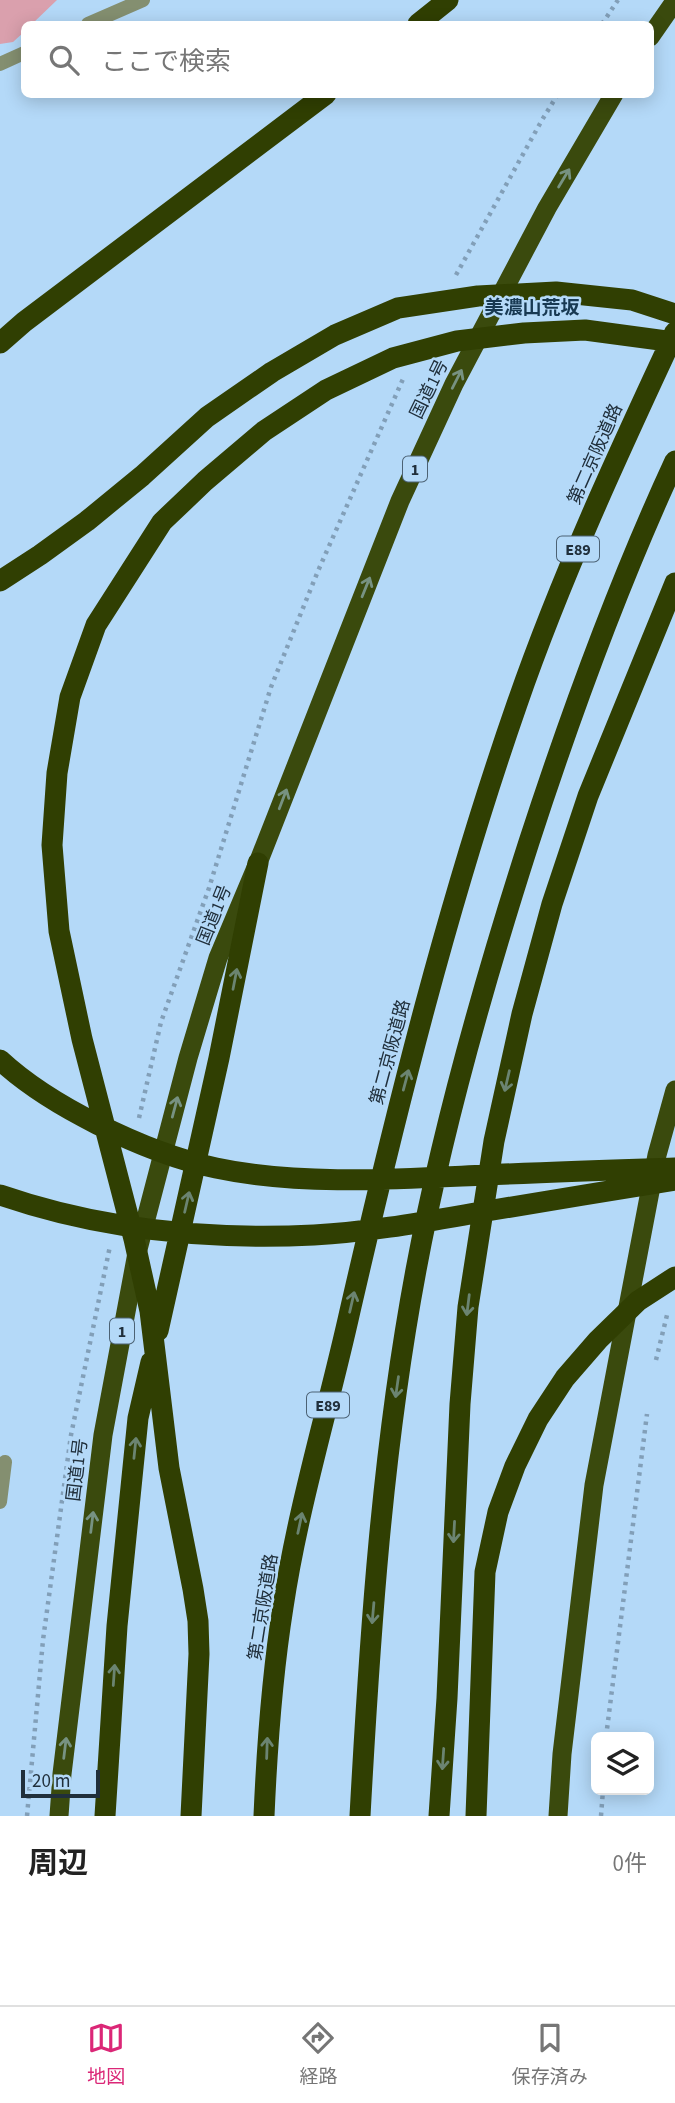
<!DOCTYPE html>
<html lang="ja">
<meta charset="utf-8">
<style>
:root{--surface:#fff;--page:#f2f2f2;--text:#222;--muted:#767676;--line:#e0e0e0;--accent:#db2777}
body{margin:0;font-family:"Source Sans 3","Noto Sans JP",sans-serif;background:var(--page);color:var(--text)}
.controls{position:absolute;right:21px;bottom:21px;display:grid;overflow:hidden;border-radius:10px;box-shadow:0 4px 18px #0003}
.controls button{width:63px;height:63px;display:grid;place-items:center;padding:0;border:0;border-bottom:2px solid var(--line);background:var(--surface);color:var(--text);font:35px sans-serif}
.scale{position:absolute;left:21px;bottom:18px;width:79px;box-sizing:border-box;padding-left:7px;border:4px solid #202f3b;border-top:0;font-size:19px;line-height:24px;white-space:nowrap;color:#202f3b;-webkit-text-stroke:5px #b4d9f8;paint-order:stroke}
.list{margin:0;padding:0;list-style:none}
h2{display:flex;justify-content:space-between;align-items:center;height:91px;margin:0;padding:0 28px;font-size:30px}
h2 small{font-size:23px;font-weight:400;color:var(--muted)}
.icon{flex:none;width:38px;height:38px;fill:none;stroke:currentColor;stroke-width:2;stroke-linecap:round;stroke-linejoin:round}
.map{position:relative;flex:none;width:675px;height:1816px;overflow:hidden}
.search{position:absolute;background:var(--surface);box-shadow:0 4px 18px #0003;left:21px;right:21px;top:21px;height:77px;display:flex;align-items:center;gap:18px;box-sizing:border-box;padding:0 24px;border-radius:10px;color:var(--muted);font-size:26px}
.sheet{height:189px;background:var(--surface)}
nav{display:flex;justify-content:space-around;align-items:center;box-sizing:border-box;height:98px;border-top:2px solid var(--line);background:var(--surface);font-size:19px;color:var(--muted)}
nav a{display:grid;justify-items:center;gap:4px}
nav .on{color:var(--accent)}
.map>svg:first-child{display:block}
.green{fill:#daa0ad}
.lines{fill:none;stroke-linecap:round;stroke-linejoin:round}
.path{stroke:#829fb8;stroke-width:4.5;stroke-dasharray:3.5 5;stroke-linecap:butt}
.minor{stroke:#848f70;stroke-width:14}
.trunk{stroke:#3a4a0d;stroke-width:19}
.motorway{stroke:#303f02;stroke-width:21}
.oneway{stroke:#779282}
.oneway2{stroke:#6b8471}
.labels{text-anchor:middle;stroke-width:5;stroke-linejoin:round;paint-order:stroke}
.shield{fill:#b4d9f8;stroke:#4c6274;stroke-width:2}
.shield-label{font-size:16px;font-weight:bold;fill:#202f3b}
.street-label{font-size:18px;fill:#202f3b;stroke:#b4d9f8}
.neighbourhood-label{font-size:19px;font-weight:bold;fill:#183952;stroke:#b4d9f8}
</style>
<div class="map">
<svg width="675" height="1816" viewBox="0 0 675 1816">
<rect width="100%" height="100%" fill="#b4d9f8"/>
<!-- green -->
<path class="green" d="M0,0H57L32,24H24V32L13,42L0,44Z"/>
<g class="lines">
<!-- path -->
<path class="path" d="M602,24L618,0
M456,275L542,120L558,94
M139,1118L161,1022L209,888L271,687L318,571L403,379
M656,1360L668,1311
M606,1737L647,1414
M27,1816L43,1640L71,1435L110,1246
M601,1816L603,1790"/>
<!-- minor -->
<path class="minor" d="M88,24L143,0
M0,64L24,53
M0,1502L5,1462"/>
<!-- trunk -->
<path class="trunk" d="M650,37L675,1
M59,1816L62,1774L103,1435L137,1253L188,1058L218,958L258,863L400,501L454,384L547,208L614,94
M558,1816L562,1754L594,1485L657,1155L675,1090"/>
<!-- motorway -->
<path class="motorway" d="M418,24L448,0
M0,343L24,322L326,94
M0,581L40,555L87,521L142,476L207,417L272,372L335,335L398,308L478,296L556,292L632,300L675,314
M0,1060C28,1086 63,1107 97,1124C135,1143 173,1159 216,1168C300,1186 399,1179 485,1175C548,1172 612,1170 675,1168
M0,1195C101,1230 208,1240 314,1235C372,1232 429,1221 487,1211C550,1201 612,1190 675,1180
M158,1331L219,1058L258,863
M105,1816L117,1626L138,1418L151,1362
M191,1816L199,1654L198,1621L193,1589L169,1468L150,1311L134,1239L82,1039L59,931L52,845L57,773L70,697L96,625L162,522L205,481L264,431L326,390L393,358L457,341L524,333L585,330L675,342
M264,1816C267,1746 272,1676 283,1607C298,1507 328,1410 350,1311C397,1107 448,902 517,704C561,577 618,454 675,332
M360,1816C370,1633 382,1451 416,1270C443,1125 484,982 529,842C571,713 618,584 675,461
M439,1816L447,1698L460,1404L468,1307L494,1141L522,1014L552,904L588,796L675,583
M476,1816L485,1572L498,1512L515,1466L538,1419L565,1378L598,1340L638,1301L675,1277"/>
</g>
<!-- one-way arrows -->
<defs><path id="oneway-shaft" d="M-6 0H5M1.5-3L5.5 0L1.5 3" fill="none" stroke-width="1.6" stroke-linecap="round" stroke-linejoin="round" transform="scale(1.75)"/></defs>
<g class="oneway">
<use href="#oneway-shaft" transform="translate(564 178) rotate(-59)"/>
<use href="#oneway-shaft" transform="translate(457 379) rotate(-63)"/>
<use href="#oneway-shaft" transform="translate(366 587) rotate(-68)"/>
<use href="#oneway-shaft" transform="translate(283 799) rotate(-69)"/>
<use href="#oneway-shaft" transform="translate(175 1107) rotate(-75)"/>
<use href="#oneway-shaft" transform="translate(92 1522) rotate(-83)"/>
<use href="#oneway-shaft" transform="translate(65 1748) rotate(-83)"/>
</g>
<g class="oneway2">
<use href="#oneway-shaft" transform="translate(235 979) rotate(-79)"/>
<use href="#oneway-shaft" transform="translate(406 1080) rotate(-75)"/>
<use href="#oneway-shaft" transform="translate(507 1081) rotate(103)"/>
<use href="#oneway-shaft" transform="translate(187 1202) rotate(-77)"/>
<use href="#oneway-shaft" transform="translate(352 1302) rotate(-77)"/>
<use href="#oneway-shaft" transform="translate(468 1305) rotate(97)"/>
<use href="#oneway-shaft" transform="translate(397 1387) rotate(98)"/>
<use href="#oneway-shaft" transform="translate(135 1448) rotate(-84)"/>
<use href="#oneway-shaft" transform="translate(300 1523) rotate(-78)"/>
<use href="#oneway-shaft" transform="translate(454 1532) rotate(93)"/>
<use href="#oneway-shaft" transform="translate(373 1613) rotate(95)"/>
<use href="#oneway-shaft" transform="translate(114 1675) rotate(-86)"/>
<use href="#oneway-shaft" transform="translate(267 1748) rotate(-88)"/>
<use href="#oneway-shaft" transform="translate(443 1759) rotate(94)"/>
</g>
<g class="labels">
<!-- shield labels -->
<g class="shield">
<rect x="403" y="456.5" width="24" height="25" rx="5"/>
<rect x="557" y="536.5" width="42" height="25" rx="5"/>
<rect x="110" y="1318.5" width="24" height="25" rx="5"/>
<rect x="307" y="1392.5" width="42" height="25" rx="5"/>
</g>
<g class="shield-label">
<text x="415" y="475">1</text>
<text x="578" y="555">E89</text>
<text x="122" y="1337">1</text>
<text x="328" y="1411">E89</text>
</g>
<!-- street labels -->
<g class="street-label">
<text transform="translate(429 389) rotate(-64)" y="6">国道1号</text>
<text transform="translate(595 454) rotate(-66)" y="6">第二京阪道路</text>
<text transform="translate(214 915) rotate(-68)" y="6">国道1号</text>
<text transform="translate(390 1052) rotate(-75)" y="6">第二京阪道路</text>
<text transform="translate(77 1470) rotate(-83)" y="6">国道1号</text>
<text transform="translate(263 1607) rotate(-81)" y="6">第二京阪道路</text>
</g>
<!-- neighbourhood labels -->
<g class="neighbourhood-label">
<text x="532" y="314">美濃山荒坂</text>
</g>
</g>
</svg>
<div class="controls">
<button><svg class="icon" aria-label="layers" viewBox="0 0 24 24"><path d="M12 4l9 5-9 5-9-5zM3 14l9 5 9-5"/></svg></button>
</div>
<div class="scale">20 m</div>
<div class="search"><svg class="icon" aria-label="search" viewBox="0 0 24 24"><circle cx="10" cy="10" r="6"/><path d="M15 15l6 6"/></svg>ここで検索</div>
</div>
<section class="sheet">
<h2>周辺<small>0件</small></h2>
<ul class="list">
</ul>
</section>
<nav>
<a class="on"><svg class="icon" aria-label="map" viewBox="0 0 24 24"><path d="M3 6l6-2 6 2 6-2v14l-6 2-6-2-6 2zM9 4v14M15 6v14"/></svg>地図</a>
<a><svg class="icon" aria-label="directions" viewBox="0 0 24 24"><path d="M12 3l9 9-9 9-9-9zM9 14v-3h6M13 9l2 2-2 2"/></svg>経路</a>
<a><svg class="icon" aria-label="saved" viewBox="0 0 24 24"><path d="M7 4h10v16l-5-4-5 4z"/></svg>保存済み</a>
</nav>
